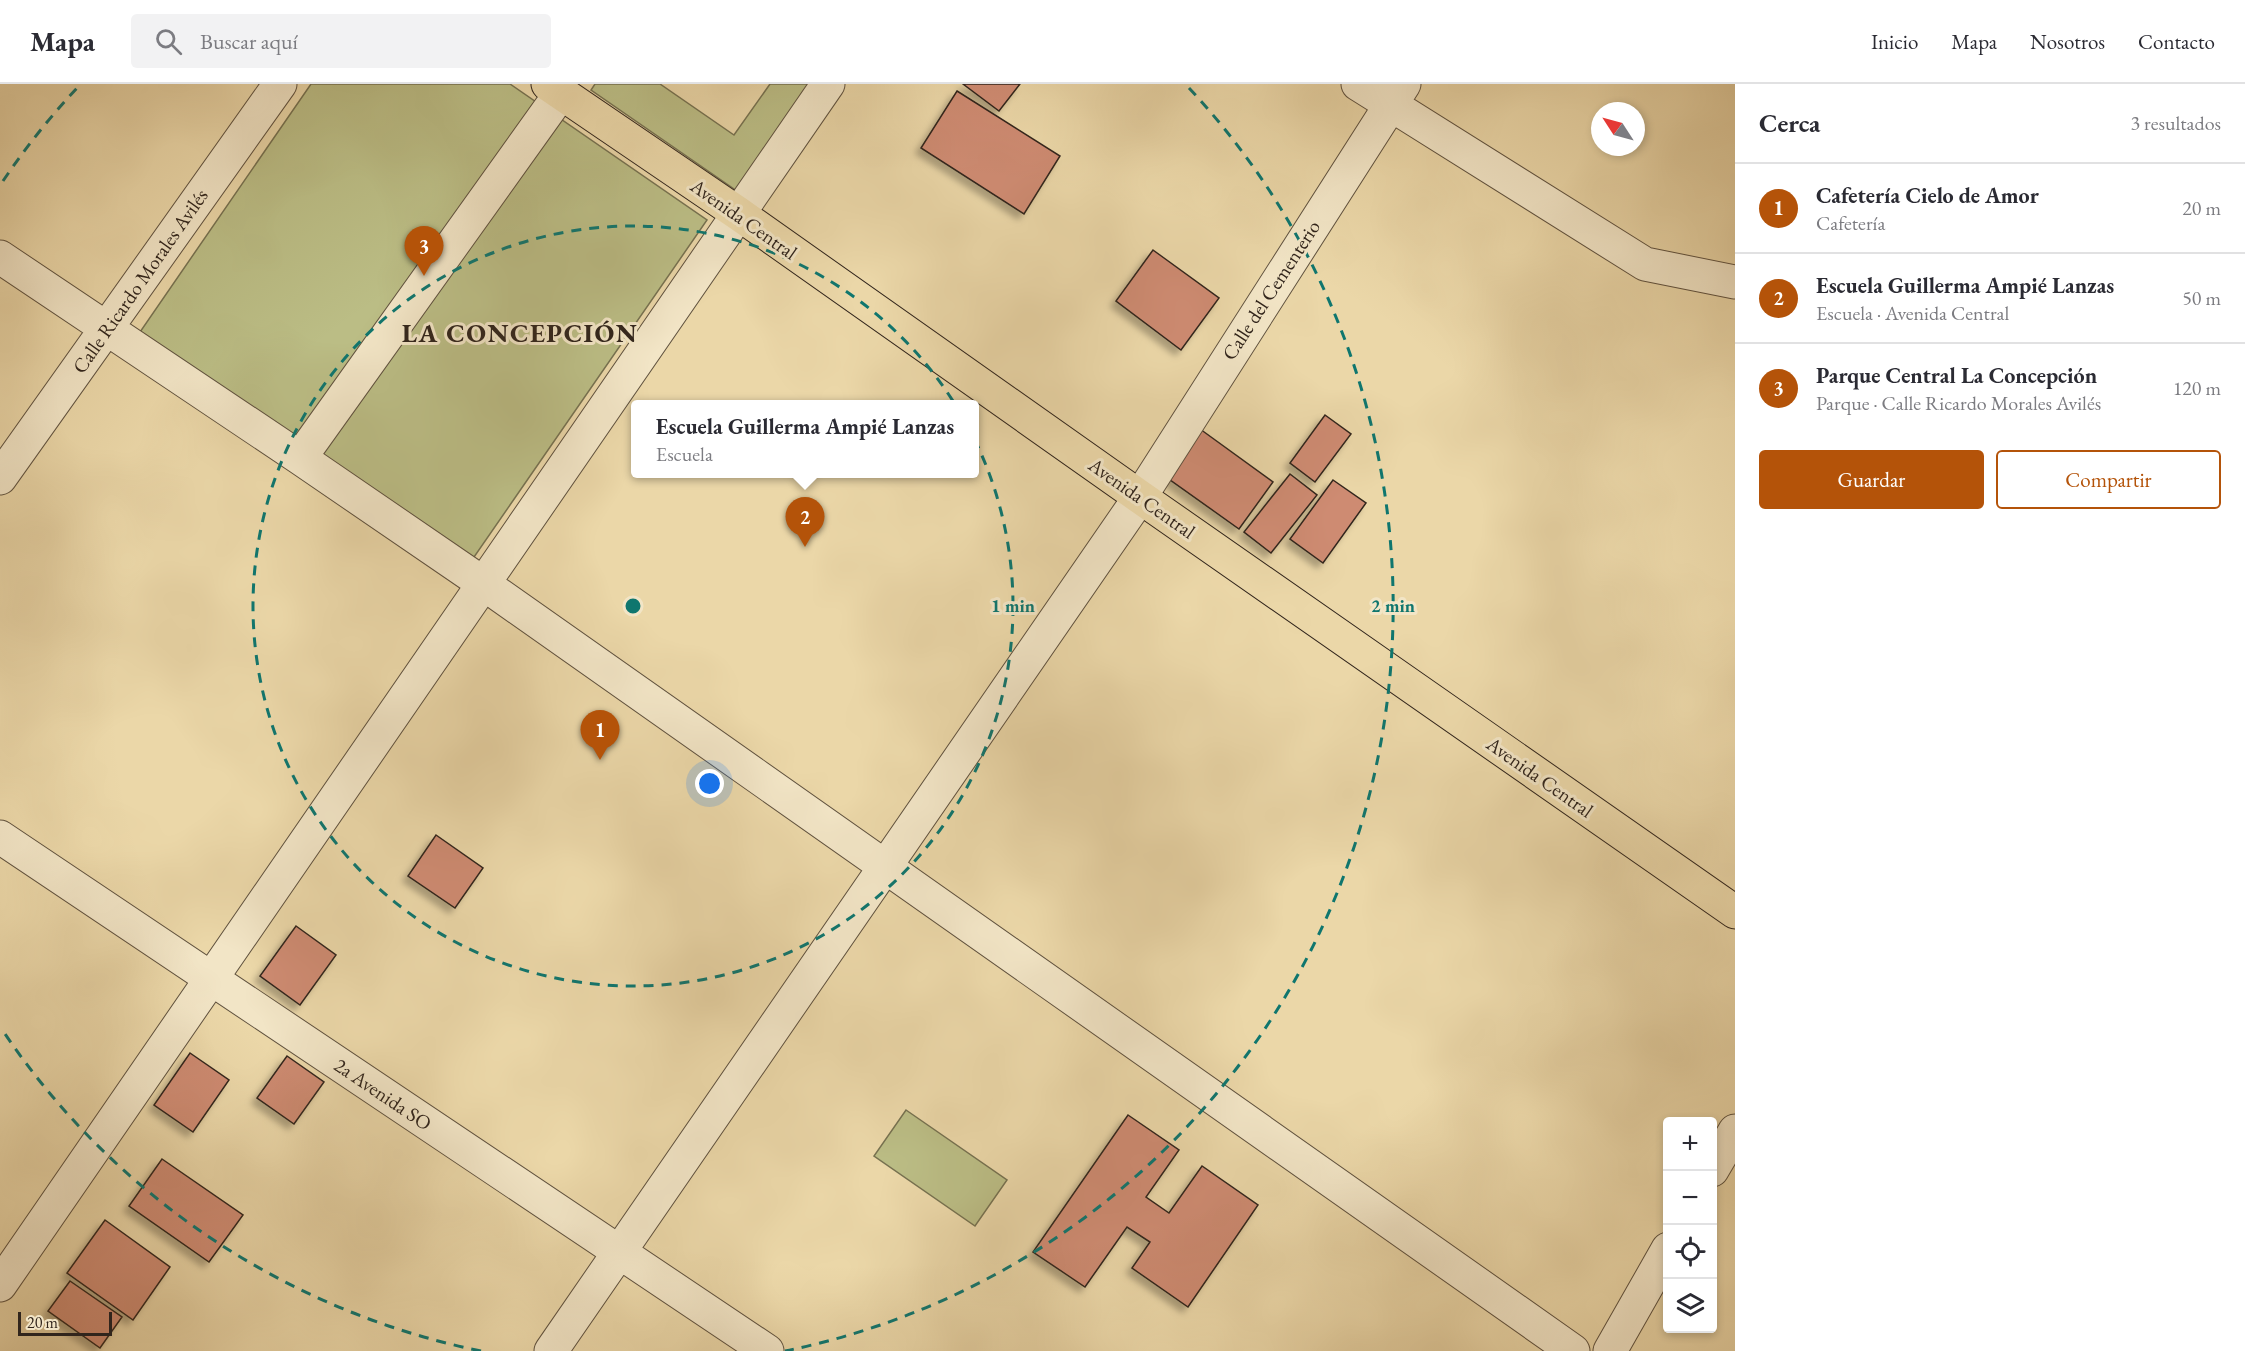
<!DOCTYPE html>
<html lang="es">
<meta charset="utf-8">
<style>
:root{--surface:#fff;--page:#f2f2f3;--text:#2b2b33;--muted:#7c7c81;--line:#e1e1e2;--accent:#b45309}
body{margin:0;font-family:"EB Garamond",serif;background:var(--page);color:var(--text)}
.controls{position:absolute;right:18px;bottom:18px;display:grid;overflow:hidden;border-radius:6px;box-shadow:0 3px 9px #0003}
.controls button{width:54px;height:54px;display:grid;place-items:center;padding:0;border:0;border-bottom:2px solid var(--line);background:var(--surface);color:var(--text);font:30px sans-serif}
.compass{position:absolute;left:1591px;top:18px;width:54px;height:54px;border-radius:50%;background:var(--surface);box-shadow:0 3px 9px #0003;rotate:306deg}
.scale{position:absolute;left:18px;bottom:15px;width:94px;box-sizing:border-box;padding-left:6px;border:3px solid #31251c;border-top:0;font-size:16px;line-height:21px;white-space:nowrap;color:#31251c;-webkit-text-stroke:4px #f2e5c6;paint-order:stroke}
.you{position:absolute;left:710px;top:700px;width:21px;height:21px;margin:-15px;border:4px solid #fff;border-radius:50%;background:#1a73e8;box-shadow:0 0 0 9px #1a73e833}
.badge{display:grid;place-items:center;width:39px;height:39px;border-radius:50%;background:var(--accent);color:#fff;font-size:20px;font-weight:700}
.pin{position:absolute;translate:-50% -50px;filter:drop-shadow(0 2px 3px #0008)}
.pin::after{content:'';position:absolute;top:32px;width:21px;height:18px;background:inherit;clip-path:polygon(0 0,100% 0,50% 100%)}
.popup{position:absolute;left:631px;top:316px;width:348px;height:78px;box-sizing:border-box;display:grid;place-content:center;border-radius:6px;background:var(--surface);filter:drop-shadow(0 2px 4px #0005);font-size:20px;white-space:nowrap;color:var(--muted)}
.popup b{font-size:22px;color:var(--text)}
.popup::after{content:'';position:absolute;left:50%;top:100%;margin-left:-12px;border:12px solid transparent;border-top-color:var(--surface)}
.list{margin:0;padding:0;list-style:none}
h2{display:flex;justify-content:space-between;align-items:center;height:78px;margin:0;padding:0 24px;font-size:26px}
h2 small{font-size:20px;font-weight:400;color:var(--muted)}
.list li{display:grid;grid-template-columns:39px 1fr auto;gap:18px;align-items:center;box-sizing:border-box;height:90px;padding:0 24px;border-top:2px solid var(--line)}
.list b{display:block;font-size:22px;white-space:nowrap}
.list p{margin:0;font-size:20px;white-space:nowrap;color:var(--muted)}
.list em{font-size:20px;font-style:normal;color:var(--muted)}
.actions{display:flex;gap:12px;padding:18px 24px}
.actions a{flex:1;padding:14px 0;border:2px solid var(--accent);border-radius:6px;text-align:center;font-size:21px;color:var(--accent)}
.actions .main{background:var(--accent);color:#fff}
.icon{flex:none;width:33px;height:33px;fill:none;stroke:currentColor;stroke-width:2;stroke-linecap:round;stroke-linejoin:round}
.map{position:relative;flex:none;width:1735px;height:1267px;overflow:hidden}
header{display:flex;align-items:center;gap:36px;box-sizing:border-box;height:84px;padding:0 30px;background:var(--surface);border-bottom:2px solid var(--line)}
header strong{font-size:28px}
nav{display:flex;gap:33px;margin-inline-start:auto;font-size:21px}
.search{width:420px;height:54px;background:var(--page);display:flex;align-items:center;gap:15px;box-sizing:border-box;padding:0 21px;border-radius:6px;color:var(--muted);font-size:22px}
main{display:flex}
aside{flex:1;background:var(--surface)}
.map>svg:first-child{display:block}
.green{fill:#bbbd85;stroke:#767150;stroke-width:1.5}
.building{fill:#ce8b72;stroke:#31251c;stroke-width:1.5;filter:url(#shadow)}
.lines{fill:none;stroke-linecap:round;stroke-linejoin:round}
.minor-casing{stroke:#60523f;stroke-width:35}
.major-casing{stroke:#31251c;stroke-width:35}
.minor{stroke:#f2e5c6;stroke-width:33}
.major{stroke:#ebd7a8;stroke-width:33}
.ring{fill:none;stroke:#0f766e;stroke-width:3;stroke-dasharray:10 8}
.labels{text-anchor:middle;stroke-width:6;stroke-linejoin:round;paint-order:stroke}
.street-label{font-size:20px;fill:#31251c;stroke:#f2e5c6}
.district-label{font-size:26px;font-weight:bold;letter-spacing:1.5px;fill:#31251c;stroke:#f2e5c6}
.centre{fill:#0f766e;stroke:#f2e5c6;stroke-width:3}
.ring-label{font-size:18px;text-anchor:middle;font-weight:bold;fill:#0f766e;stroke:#f2e5c6;stroke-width:6;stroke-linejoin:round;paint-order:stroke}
</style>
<header>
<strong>Mapa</strong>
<div class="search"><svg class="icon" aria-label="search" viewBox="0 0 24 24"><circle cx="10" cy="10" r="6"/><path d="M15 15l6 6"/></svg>Buscar aquí</div>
<nav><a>Inicio</a><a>Mapa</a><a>Nosotros</a><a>Contacto</a></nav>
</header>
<main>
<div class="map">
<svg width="1735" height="1267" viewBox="0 0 1735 1267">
<defs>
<filter id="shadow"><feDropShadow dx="-5.5" dy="5.5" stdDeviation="3" flood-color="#0004"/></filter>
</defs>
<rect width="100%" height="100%" fill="#ebd7a8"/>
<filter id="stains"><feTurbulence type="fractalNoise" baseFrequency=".00333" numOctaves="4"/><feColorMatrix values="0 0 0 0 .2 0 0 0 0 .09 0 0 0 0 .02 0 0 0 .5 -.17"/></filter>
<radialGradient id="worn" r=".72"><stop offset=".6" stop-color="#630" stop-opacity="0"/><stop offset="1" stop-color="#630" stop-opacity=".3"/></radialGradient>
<!-- green -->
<path class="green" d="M311,0H510L707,136L472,476L140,248Z
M595,0H660L734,51L770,0H811L737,107L591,6Z
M906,1026L1007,1096L975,1142L874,1072Z"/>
<!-- building -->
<path class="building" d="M963,0H1020L999,27Z
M957,7L1060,72L1024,130L921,64Z
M1153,166L1219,214L1181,266L1116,217Z
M1325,331L1351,350L1315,398L1290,379Z
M1200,345L1273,398L1239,445L1166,393Z
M1290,390L1317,411L1271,469L1244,448Z
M1333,396L1366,419L1323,479L1290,455Z
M436,751L483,784L455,824L408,792Z
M296,842L336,871L300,921L260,892Z
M190,969L229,996L193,1048L154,1021Z
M287,972L324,998L294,1040L257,1014Z
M1128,1031L1179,1066L1146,1113L1169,1129L1202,1082L1258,1121L1188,1223L1132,1184L1150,1158L1127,1143L1085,1203L1033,1168Z
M162,1075L243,1131L209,1178L129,1122Z
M105,1136L170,1183L133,1236L67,1189Z
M70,1197L122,1233L100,1264L48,1227Z"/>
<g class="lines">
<defs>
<path id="minor" d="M1358,0L1645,180L1735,198
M0,173L300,374L484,500L1573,1267
M300,374L561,9
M0,394L280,0
M0,753L767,1267
M1712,1086L1735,1047
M0,1201L828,0
M551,1267L1140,413L1404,0
M1610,1267L1668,1165"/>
<path id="major" d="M548,0L739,130L1140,413L1735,828"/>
</defs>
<!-- minor casing -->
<use href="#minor" class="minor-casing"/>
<!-- major casing -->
<use href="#major" class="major-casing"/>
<!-- minor -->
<use href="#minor" class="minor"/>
<!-- major -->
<use href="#major" class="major"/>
</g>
<!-- distance rings -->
<g class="ring">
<circle cx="633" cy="522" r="380"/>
<path d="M481 1267A760 760 0 0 1 3 947M3 97A760 760 0 0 1 77 4M1189 4A760 760 0 0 1 785 1267"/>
</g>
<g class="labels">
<!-- street labels -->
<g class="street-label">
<text transform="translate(744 135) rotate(35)" y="7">Avenida Central</text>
<text transform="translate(140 197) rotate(-55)" y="7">Calle Ricardo Morales Avilés</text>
<text transform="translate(1271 206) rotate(-57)" y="7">Calle del Cementerio</text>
<text transform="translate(1142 414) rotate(35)" y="7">Avenida Central</text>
<text transform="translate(1540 693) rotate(35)" y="7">Avenida Central</text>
<text transform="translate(383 1010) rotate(34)" y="7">2a Avenida SO</text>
</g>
<!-- district labels -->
<g class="district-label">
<text x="520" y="258">LA CONCEPCIÓN</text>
</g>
</g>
<circle cx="633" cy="522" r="9" class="centre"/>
<g class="ring-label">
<text x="1013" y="528">1 min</text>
<text x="1393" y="528">2 min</text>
</g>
<rect width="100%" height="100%" filter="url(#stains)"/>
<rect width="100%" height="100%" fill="url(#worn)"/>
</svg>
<div class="controls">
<button>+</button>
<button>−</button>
<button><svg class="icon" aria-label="locate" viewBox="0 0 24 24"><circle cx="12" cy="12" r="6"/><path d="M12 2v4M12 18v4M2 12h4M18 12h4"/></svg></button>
<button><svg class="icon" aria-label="layers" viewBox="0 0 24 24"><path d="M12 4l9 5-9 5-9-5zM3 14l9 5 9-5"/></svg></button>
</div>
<svg class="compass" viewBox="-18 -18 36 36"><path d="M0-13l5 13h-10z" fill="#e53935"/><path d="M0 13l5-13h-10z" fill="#7c7c81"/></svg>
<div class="scale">20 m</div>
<div class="you"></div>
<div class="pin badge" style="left:600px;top:676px">1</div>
<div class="pin badge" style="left:805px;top:463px">2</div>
<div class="popup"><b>Escuela Guillerma Ampié Lanzas</b>Escuela</div>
<div class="pin badge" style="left:424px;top:192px">3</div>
</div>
<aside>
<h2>Cerca<small>3 resultados</small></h2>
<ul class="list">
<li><span class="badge">1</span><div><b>Cafetería Cielo de Amor</b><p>Cafetería</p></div><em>20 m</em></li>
<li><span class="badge">2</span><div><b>Escuela Guillerma Ampié Lanzas</b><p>Escuela · Avenida Central</p></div><em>50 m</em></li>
<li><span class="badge">3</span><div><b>Parque Central La Concepción</b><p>Parque · Calle Ricardo Morales Avilés</p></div><em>120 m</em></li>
</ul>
<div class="actions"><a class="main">Guardar</a><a>Compartir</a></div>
</aside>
</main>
